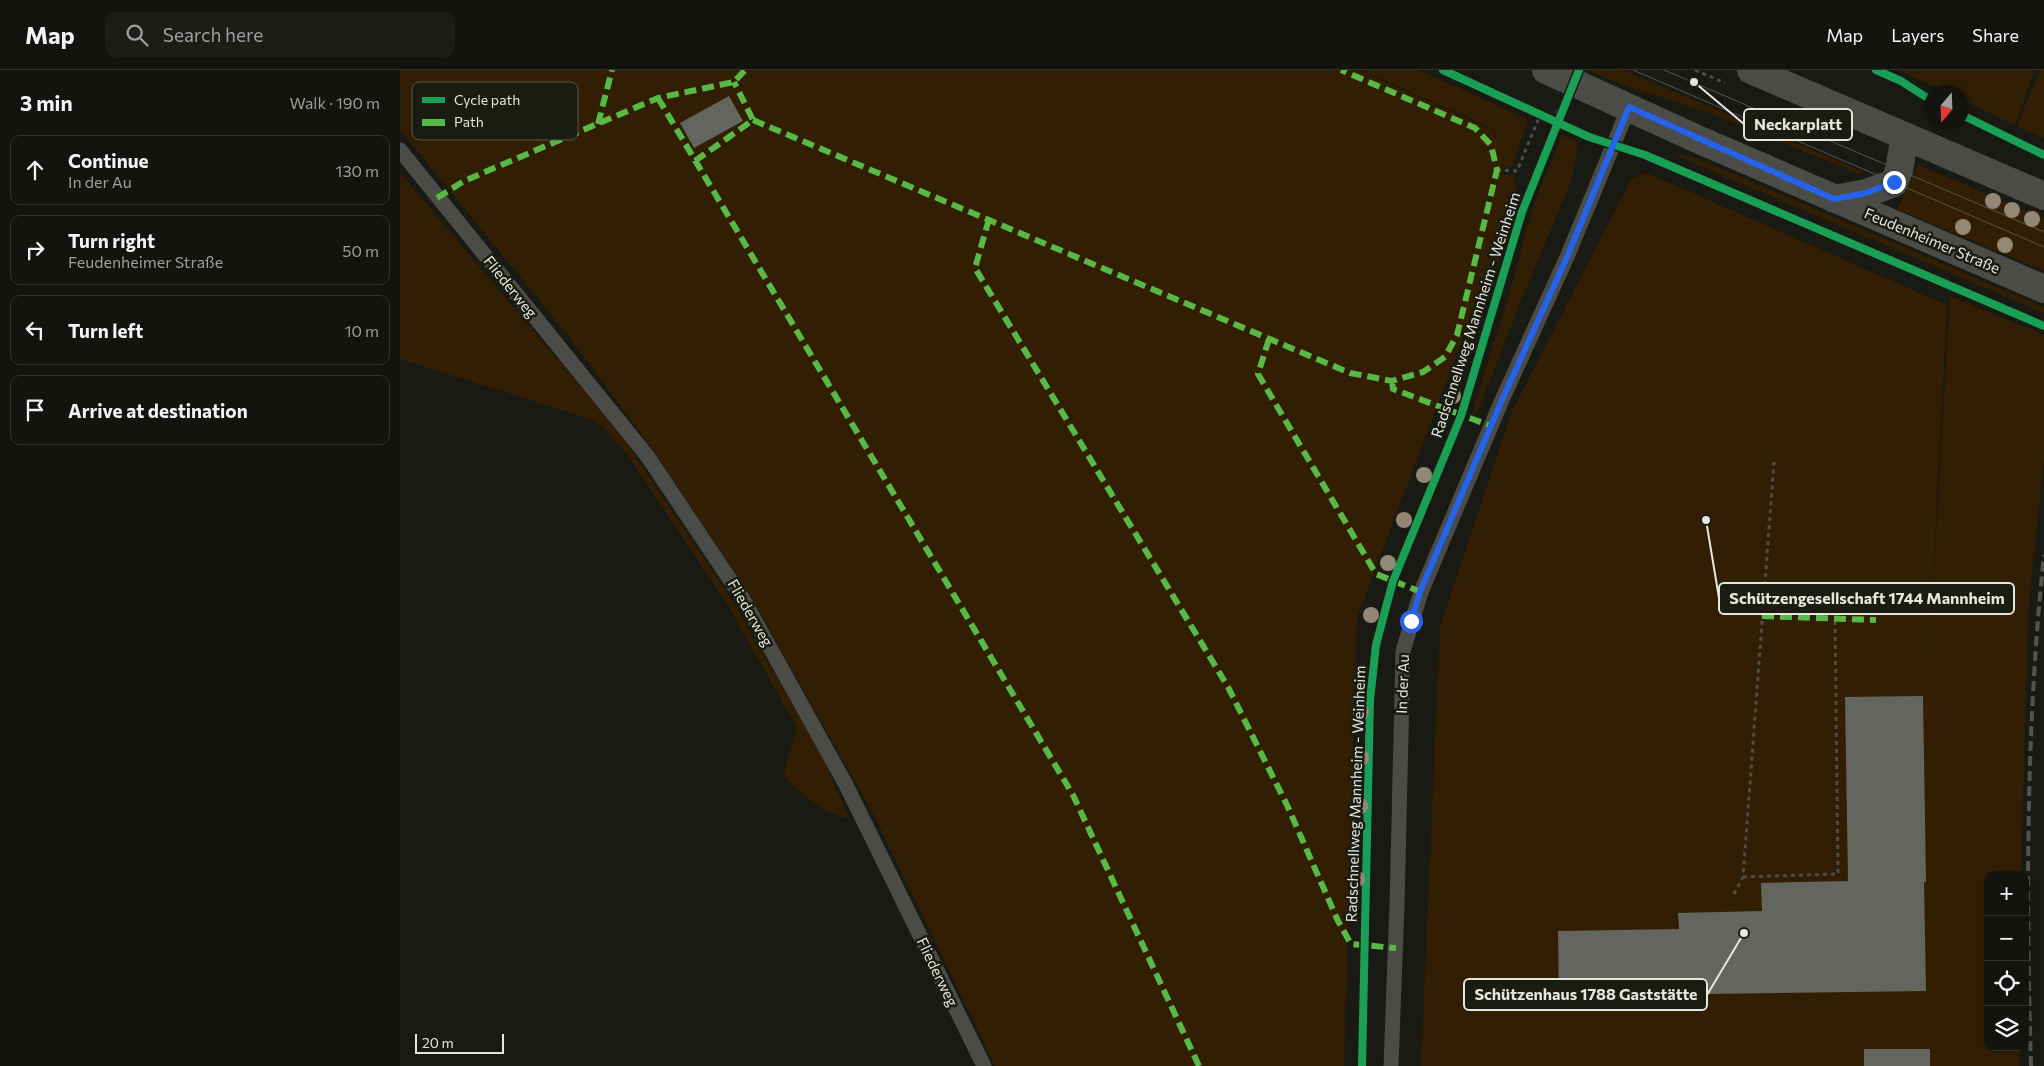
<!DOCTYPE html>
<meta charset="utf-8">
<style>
:root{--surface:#13140f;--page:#1c1d18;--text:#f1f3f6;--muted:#9d9e9e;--line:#32332f}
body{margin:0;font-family:Commissioner,sans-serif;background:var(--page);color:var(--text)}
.controls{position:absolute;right:15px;bottom:15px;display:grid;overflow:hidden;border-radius:10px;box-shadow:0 2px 8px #0003}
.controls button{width:45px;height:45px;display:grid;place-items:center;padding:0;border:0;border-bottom:1px solid var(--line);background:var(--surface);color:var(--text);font:25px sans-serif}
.compass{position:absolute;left:1524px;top:15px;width:45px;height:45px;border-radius:50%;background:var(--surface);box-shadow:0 2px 8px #0003;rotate:199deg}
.scale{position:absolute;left:15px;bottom:12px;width:89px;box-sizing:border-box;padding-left:5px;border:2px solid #e4e6df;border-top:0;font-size:14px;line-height:18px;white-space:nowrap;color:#e4e6df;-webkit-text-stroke:4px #1a1c12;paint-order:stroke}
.stop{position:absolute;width:15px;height:15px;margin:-11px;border:4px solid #2563eb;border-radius:50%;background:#fff}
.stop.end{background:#2563eb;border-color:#fff;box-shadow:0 1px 5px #0008}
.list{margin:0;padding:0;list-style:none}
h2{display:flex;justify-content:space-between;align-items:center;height:65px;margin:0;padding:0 20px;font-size:21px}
h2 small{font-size:16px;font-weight:400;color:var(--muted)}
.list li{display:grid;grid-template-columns:32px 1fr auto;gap:15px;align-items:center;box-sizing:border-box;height:70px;margin:0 10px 10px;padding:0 10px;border:1px solid var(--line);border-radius:10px}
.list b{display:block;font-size:19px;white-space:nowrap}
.list p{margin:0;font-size:16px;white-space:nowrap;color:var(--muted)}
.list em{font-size:16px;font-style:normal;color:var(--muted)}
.icon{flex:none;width:28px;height:28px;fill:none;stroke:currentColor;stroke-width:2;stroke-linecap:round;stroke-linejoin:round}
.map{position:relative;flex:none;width:1644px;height:996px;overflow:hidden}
header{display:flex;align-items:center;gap:30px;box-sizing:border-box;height:70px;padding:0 25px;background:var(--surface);border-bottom:1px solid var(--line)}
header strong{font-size:24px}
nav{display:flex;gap:28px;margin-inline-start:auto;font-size:18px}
.search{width:350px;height:45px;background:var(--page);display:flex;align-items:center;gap:12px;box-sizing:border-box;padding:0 18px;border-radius:10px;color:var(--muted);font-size:19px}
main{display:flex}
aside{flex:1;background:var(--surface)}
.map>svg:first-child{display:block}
.green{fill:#321e03}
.building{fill:#656560}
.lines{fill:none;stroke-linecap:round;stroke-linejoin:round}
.path{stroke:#4d4e4a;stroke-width:3;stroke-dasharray:4 4;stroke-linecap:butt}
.service{stroke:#4b4c48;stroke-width:15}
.secondary{stroke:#4b4c48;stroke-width:28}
.tram{stroke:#535450;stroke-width:1}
.rail{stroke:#535450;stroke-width:4;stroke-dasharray:10 5;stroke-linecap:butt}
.quiet{stroke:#58b947;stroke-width:6;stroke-dasharray:12 6;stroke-linecap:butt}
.cycleway-casing{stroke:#1a1c12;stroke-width:11}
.cycleway{stroke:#1a9f57;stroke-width:8}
.tree{fill:#938775}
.route{stroke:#2563eb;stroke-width:6}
.labels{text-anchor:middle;stroke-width:5;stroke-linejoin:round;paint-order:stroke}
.street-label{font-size:15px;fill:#e4e6df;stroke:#1a1c12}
.key{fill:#1a1c12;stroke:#575950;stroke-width:1}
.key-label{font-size:14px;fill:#e4e6df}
.leader{fill:none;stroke:#e4e6df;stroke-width:2}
.callout-dot{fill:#e4e6df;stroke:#1a1c12;stroke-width:2}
.callout{fill:#1a1c12;stroke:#e4e6df;stroke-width:2}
.callout-label{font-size:16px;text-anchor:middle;font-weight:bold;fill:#e4e6df}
</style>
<header>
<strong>Map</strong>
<div class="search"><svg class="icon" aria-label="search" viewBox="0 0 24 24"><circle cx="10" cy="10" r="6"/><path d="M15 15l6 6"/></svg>Search here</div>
<nav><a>Map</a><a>Layers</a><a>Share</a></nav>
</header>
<main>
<aside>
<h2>3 min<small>Walk · 190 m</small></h2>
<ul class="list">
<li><svg class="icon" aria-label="ahead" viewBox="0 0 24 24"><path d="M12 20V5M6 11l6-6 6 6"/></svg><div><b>Continue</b><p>In der Au</p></div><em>130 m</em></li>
<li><svg class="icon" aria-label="right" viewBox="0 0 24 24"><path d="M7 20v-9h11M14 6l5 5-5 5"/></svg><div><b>Turn right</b><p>Feudenheimer Straße</p></div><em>50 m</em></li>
<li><svg class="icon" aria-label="left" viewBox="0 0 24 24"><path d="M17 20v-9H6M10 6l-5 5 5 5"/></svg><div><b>Turn left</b></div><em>10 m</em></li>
<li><svg class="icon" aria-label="arrive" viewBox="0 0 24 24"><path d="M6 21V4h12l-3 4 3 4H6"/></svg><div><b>Arrive at destination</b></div></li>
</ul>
</aside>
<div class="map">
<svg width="1644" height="996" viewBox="0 0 1644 996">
<rect width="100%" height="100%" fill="#191a14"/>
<!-- green -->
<path class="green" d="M0,0H958L1093,60L1100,82L1094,59L961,0H1019L1128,50L1112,97H1105L1103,94V105H1113L1119,128L1074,269L1064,266L957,547L944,996H595L476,749L351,527L256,384L163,259L0,60Z
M1187,0H1223L1464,102L1459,104L1313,44L1228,17Z
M1497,0H1634L1615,55L1562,30V22H1546Z
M1640,0H1644V68L1617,56Z
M1162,65L1175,70L1178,77L1171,112L1120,233L1076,346L1072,344L1111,218L1132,139Z
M1270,83L1294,87L1644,237V243Z
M1518,95L1644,148V201L1497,139Z
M0,103L198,337L235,385L334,533L422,686L449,748C427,746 399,723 384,706L386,694L397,658L329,537L228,386L204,358L193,350L0,289Z
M1247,103L1547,235L1527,621L1550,226L1644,265V389L1628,543L1621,805H1588V977H1619V996H1021L1040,558L1112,342L1231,109Z"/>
<!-- building -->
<path class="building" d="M329,26L343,51L294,78L280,53Z
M1523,626L1526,812H1524L1526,921L1159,926L1158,861L1279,859L1278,843L1362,841L1361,813L1448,811L1445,627Z
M1464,979H1530V996H1464Z"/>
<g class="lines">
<!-- path -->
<path class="path" d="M1295,0L1325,13
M1153,51L1159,37
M1097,100L1117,101L1140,45
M1343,807L1438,804L1435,549
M1334,824L1343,807L1374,392"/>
<!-- service -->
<path class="service" d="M0,80L248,387L343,529L446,715L584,996
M991,996L997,835L1003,581L1021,522L1102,330L1167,187L1229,37"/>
<!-- secondary -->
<path class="secondary" d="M1146,0L1295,68L1644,219
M1351,0L1644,126
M1434,129L1466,123L1494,113L1499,100L1505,66"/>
<!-- tram -->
<path class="tram" d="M1233,0L1644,177
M1264,0L1644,162"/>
<!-- rail -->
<path class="rail" d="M1631,996C1626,826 1626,654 1644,485"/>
<!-- quiet -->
<path class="quiet" d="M258,28L673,725L799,996
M353,50L950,303L992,311L1023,302L1045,287L1057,265L1097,100L1091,75L1075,58L941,0
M198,54L212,0
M295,91L353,50L334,12
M37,128L64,111L258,28L334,12L345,0
M589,149L575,198L828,617L887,735L938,851L951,874L996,878
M869,269L858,304L976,504L1021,522
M992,311L993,319L1091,356
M1362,546L1476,550"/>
<defs>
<path id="cycleway" d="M1043,0L1189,67L1245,85L1644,256
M1476,0L1501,11L1532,31
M1562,45L1644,85
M962,996L970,630L976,575L993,511L1061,346L1122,142L1179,0"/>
</defs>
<!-- cycleway casing -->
<use href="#cycleway" class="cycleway-casing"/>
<!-- cycleway -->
<use href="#cycleway" class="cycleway"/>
</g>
<!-- trees -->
<g class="tree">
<circle cx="1593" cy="131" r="8"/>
<circle cx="1612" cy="140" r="8"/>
<circle cx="1632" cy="149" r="8"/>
<circle cx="1563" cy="157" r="8"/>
<circle cx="1605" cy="175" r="8"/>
<circle cx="1053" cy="326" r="8"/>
<circle cx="1024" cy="405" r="8"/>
<circle cx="1004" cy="450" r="8"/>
<circle cx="988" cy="493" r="8"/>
<circle cx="971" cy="545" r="8"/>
<circle cx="961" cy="642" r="8"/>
<circle cx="961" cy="688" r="8"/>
<circle cx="960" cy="736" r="8"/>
<circle cx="957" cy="809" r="8"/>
</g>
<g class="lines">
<!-- route -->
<path class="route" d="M1011,551L1020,522L1102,330L1167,187L1229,37L1434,129L1466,123L1494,112"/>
</g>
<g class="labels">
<!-- street labels -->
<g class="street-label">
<text transform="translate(1532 171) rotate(23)" y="5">Feudenheimer Straße</text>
<text transform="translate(110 217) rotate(51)" y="5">Fliederweg</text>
<text transform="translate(1076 245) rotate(-72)" y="5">Radschnellweg Mannheim - Weinheim</text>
<text transform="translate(350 543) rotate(60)" y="5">Fliederweg</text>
<text transform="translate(1003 614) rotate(-88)" y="5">In der Au</text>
<text transform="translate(956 724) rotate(-88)" y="5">Radschnellweg Mannheim - Weinheim</text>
<text transform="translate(537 902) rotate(64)" y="5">Fliederweg</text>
</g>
</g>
<!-- legend -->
<rect x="12" y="12" width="166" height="58" rx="8" class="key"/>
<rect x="22" y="27" width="23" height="6" fill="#1a9f57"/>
<rect x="22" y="49" width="23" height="7" fill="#58b947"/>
<g class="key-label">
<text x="54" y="35">Cycle path</text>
<text x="54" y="57">Path</text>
</g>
<!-- callouts -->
<path class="leader" d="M1294 12L1344 54M1306 450L1319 528M1344 863L1307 925"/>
<g class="callout-dot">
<circle cx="1294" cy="12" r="5"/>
<circle cx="1306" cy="450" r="5"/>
<circle cx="1344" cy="863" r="5"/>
</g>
<g class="callout">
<rect x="1344" y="39" width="108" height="31" rx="5"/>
<rect x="1319" y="513" width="295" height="31" rx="5"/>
<rect x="1064" y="909" width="243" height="31" rx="5"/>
</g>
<g class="callout-label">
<text x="1398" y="60">Neckarplatt</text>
<text x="1467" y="534">Schützengesellschaft 1744 Mannheim</text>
<text x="1186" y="930">Schützenhaus 1788 Gaststätte</text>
</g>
</svg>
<div class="controls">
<button>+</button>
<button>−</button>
<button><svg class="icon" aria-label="locate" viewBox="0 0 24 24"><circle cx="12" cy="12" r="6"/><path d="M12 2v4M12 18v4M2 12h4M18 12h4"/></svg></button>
<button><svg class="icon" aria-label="layers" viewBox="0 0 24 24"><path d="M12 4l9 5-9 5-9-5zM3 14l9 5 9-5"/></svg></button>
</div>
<svg class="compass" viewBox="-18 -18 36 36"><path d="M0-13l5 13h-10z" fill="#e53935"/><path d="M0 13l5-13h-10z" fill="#9d9e9e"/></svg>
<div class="scale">20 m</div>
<div class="stop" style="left:1011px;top:551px"></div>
<div class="stop end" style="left:1494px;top:112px"></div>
</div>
</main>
